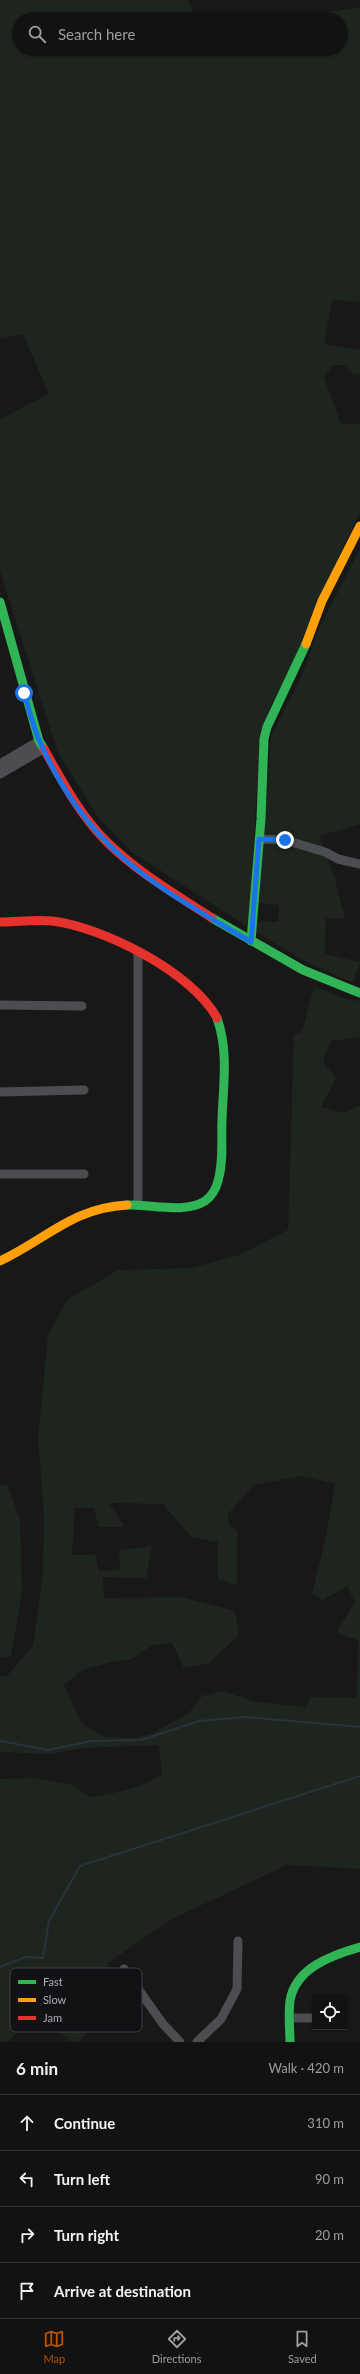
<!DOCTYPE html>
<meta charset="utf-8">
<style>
:root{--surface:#121212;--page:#1f2020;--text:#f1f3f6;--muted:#9c9e9f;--line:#313232;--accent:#b45309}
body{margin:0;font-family:Lato,sans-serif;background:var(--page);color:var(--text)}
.controls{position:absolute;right:12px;bottom:12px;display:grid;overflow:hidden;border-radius:0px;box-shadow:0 1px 3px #0004}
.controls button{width:36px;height:36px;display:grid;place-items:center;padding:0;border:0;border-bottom:1px solid var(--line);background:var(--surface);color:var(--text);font:20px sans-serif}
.stop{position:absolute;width:12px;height:12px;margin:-9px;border:3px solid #1a73e8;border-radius:50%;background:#fff}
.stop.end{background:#1a73e8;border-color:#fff;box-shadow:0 1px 4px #0008}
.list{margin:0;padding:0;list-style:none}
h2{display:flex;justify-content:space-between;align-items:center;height:52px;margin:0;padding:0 16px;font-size:17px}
h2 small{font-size:13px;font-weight:400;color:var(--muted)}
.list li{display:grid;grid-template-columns:26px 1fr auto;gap:12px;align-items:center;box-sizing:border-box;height:56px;padding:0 16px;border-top:1px solid var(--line)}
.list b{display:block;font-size:15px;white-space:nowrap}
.list em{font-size:13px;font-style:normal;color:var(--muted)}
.icon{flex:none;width:22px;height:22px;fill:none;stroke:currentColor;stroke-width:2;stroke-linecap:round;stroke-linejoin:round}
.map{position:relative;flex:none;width:360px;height:2042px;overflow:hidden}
.search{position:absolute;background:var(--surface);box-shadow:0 1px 3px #0004;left:12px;right:12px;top:12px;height:44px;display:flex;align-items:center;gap:10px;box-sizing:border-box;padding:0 14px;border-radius:22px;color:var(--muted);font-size:15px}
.sheet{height:276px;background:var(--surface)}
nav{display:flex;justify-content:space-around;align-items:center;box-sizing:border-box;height:56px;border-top:1px solid var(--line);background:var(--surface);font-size:11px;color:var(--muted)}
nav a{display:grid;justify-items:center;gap:2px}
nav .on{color:var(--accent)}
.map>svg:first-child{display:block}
.green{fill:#1d251e;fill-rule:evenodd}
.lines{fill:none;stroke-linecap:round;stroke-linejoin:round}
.stream{stroke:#29333b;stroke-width:2}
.street{stroke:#4b4d51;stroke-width:9}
.fast{stroke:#30b455;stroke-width:9}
.slow{stroke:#ff9f0a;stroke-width:9}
.jam{stroke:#e5322d;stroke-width:9}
.route{stroke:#1a73e8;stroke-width:5}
.key{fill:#121214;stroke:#3f4046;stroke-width:1}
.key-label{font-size:11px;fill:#a8adba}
</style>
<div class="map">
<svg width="360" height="2042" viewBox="0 0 360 2042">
<rect width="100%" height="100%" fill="#181818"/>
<!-- green -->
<path class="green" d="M0,0H188L196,19H19V49H341V19H284L360,7V302L332,300L324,344L360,350V374H354L344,365H333L324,377L341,424H360V512L325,586L290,670L269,709L260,742L249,921L246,926L132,852L98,817L58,753L0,571V419L49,394L23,334L0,339Z
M360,549V824L319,836L335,879L345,918H326L325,954L360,962L353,982C318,970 287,951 255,931L257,922H278L279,905L259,903L271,736L302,675L318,630Z
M314,986L343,998L360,1001V1037L331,1041L323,1062L336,1078L321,1107L344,1113L360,1105V1869L287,1865L170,1920L108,1963V1978L94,2023L79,2042H72L34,2013L8,2042H0V1779L35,1778L73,1785L90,1797C116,1793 140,1789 162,1774L159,1745L84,1748L50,1754L0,1752V1676L6,1677L33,1646L43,1572L44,1517L38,1437L48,1335L67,1300L118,1270L191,1268L239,1255L288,1230L294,1034L302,1032ZM301,1476L335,1484L326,1537L312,1594L323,1600L347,1586L355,1602L336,1633L358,1640L357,1698L310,1697L306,1707L255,1702L223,1691L202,1696L189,1713L152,1734L131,1738L105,1737L82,1724L64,1685L84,1669L116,1661L130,1660L153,1645L172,1643L184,1668L209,1663L239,1635L235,1611L181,1597L104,1598L103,1577L146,1578L152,1546L119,1550L120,1570L99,1571L95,1555H72L75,1508H94L99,1527H125L109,1503L163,1504L191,1537L218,1542V1579L237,1585V1530L229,1526L228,1514L254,1485Z
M7,1484L20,1520L22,1592L11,1656L0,1658V1485Z"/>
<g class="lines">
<!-- stream -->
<path class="stream" d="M0,1741L48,1750L92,1741L141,1740L199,1721L246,1717L360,1727
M0,1967L26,1957L43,1958L49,1921L80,1866L360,1776"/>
<!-- street -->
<path class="street" d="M0,764L39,741
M0,774L43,749
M259,839L285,840L325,852L338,859L360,864
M138,953V1205
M0,1005L82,1006
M0,1092L84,1090
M0,1174H84
M124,1969L163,2024L180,2042
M291,2018H315
M197,2042L221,2019L237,1989L238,1941"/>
<!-- fast -->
<path class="fast" d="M0,602L39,741L44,749
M212,918L303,970L360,993
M251,941L261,819L264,739L267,727L306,644
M127,1205C150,1204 185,1214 205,1201C212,1196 216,1189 218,1181C224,1161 221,1140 222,1120C223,1086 229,1052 217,1018
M290,2042C290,2029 288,2015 290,2001C295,1968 332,1955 360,1947"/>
<!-- slow -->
<path class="slow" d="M306,644L322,601L360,526
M0,1261C47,1239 72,1208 127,1205"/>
<!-- jam -->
<path class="jam" d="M44,749C62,781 80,815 106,841C137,872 175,894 212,918
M0,922C17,922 35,919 52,921C103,927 192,972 217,1018"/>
</g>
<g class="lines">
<!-- route -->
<path class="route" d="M24,693C29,709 33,727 40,742C59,785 87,826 122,857C160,891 208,916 251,942L259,839L285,840"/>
</g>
<!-- legend -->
<rect x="10" y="1968" width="132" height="64" rx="6" class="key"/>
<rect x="18" y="1980" width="18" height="4" fill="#30b455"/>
<rect x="18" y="1998" width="18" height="4" fill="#ff9f0a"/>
<rect x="18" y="2016" width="18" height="4" fill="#e5322d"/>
<g class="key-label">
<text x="43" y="1986">Fast</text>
<text x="43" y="2004">Slow</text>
<text x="43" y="2022">Jam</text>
</g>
</svg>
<div class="controls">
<button><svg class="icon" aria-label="locate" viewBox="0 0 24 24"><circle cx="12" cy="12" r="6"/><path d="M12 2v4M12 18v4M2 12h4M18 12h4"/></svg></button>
</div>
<div class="stop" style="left:24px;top:693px"></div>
<div class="stop end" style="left:285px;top:840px"></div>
<div class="search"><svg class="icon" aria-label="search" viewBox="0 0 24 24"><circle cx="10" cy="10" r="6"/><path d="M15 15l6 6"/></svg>Search here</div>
</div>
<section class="sheet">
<h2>6 min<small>Walk · 420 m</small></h2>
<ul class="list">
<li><svg class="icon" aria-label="ahead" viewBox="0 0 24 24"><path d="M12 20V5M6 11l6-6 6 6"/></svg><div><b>Continue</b></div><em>310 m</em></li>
<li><svg class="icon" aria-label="left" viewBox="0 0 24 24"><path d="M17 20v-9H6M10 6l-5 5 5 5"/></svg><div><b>Turn left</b></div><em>90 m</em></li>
<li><svg class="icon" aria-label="right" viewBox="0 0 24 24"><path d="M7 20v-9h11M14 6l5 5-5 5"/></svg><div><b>Turn right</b></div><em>20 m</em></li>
<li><svg class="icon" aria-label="arrive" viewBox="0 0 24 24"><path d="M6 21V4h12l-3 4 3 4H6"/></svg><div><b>Arrive at destination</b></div></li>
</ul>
</section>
<nav>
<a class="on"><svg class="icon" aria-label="map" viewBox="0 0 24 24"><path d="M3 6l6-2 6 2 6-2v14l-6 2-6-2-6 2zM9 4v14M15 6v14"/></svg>Map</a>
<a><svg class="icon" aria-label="directions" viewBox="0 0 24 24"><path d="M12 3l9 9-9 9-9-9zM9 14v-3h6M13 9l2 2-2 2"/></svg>Directions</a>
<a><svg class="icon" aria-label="saved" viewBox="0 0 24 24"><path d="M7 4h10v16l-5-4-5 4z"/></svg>Saved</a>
</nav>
